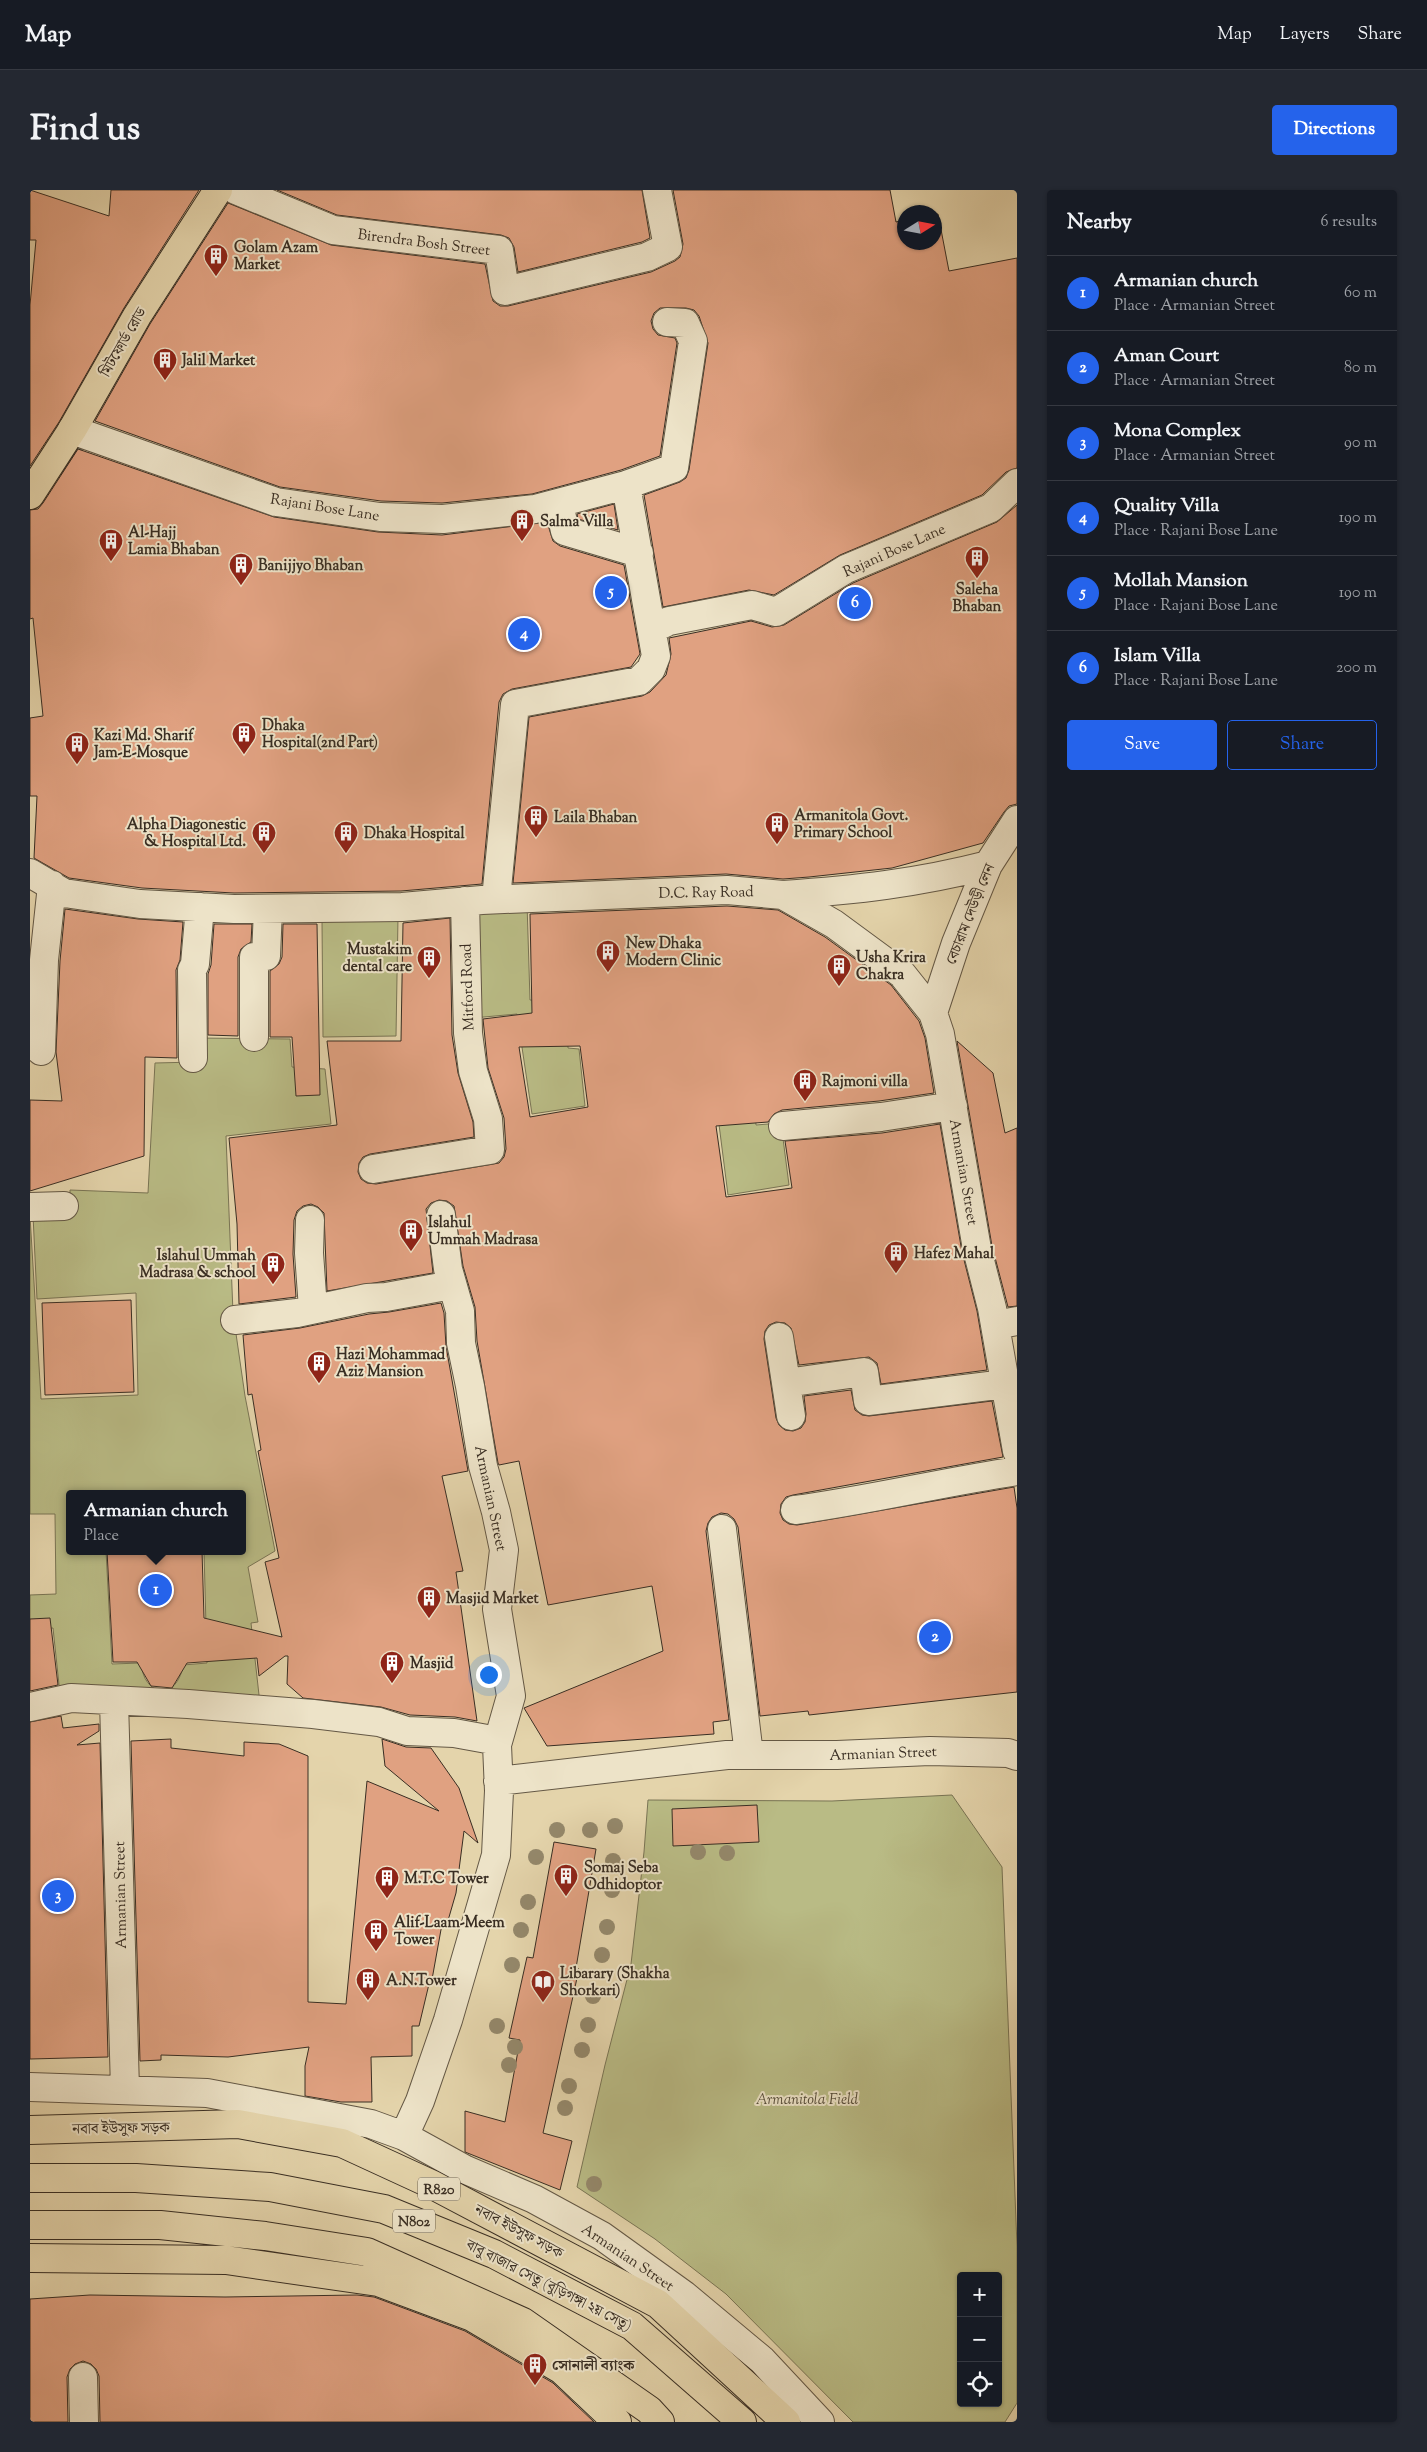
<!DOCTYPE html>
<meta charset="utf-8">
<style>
:root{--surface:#171b24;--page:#242831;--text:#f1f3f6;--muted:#9ea1a6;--line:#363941;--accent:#2563eb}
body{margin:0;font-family:"Sorts Mill Goudy","Noto Serif Bengali",serif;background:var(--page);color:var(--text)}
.controls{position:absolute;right:15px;bottom:15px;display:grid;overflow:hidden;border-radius:5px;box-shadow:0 1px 4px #0004}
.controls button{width:45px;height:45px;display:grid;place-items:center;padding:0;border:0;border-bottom:1px solid var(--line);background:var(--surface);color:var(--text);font:25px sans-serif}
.compass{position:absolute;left:867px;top:15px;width:45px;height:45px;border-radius:50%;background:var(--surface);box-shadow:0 1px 4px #0004;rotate:79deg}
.you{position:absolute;left:458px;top:1484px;width:18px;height:18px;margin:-12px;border:4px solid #fff;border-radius:50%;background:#1a73e8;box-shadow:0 0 0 8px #1a73e833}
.badge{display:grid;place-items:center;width:32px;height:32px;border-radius:50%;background:var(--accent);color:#fff;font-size:16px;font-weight:700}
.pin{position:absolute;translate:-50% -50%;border:2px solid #fff;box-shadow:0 1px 5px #0006}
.popup{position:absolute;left:36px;top:1300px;width:180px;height:65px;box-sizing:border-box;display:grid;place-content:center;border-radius:5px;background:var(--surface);filter:drop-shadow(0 1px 4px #0005);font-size:16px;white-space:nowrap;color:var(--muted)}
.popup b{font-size:19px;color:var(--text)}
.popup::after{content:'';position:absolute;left:50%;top:100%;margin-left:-10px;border:10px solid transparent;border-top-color:var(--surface)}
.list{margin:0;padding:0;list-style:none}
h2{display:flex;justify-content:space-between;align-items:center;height:65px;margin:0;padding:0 20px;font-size:21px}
h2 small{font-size:16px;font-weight:400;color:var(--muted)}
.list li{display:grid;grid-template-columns:32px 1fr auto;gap:15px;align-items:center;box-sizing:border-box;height:75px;padding:0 20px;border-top:1px solid var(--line)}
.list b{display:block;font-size:19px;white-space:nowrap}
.list p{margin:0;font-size:16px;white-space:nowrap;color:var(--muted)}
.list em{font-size:16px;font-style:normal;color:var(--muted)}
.actions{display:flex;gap:10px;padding:15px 20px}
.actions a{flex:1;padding:11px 0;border:1px solid var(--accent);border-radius:5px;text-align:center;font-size:18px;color:var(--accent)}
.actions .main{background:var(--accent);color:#fff}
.icon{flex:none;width:28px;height:28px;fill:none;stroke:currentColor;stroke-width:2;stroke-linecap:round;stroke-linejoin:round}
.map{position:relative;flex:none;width:987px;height:2232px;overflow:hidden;border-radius:5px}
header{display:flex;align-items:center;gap:30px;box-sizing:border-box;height:70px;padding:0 25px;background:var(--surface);border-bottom:1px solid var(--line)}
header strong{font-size:24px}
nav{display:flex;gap:28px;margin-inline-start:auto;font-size:18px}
.intro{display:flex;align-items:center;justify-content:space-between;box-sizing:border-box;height:120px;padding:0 30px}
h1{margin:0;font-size:35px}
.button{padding:12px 22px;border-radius:5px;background:var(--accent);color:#fff;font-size:18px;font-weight:700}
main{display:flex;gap:30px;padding:0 30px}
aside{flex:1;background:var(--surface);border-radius:5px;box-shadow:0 1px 4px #0004}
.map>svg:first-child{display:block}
.green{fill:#b9bb85;stroke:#797454;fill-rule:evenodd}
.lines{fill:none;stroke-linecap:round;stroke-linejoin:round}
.stream{stroke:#708175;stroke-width:11}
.building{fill:#e0a181;stroke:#392e23;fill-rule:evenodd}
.minor-casing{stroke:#645845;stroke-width:30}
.major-casing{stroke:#392e23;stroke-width:30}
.highway-casing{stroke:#392e23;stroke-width:30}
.minor{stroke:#ede3c8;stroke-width:28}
.major{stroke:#e4d4ab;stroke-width:28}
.highway{stroke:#e4d4ab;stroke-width:28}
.tree{fill:#94886b}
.labels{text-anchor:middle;stroke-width:4;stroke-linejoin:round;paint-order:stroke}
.shield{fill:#ede3c8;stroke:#6f6454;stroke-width:1}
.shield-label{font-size:14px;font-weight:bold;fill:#392e23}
.street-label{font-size:15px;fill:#392e23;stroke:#ede3c8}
.poi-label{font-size:15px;font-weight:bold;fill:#392e23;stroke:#ede3c8;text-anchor:start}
.park-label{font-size:15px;font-style:italic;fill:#534a37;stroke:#ede3c8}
</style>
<header>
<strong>Map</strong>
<nav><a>Map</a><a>Layers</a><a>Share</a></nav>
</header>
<div class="intro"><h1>Find us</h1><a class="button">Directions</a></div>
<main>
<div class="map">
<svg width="987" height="2232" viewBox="0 0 987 2232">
<rect width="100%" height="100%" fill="#e4d4ab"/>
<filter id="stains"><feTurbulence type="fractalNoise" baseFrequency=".004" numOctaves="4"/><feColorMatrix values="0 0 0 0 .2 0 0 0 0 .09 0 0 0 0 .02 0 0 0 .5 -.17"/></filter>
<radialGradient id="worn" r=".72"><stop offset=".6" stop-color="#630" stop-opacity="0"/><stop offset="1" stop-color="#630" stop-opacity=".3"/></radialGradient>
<!-- green -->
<path class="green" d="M497,713L500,810H537L538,858L549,859L555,916L502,924L487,824L443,828L439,716Z
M368,727L366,846L293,847L292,731Z
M168,848L260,849L262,877L295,879L301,934L196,946L203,1123L215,1206L245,1361L218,1377L228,1432L221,1433L230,1514L30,1504L23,1438L0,1440V1405L26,1404L25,1324H0V1026L11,1209L108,1205L106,1103L7,1109L3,1025L40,1023V1000L118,1003L125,873L166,872ZM40,1304H212V1361H174L177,1473L153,1475C151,1488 146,1496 134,1503C119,1498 113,1490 111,1473L82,1474L76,1361H40Z
M724,905L726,935L751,933L759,995L698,1005L686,911Z
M922,1605L972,1677L987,2056V2213L975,2232H823L696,2104L625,2049L547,1997L575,1875L601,1774L614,1662L618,1610L802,1611ZM931,2086H968V2213H931Z"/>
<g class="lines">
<!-- stream -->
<path class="stream" d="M35,282L55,243"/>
</g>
<!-- building -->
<path class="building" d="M0,0L79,26L81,0H169L94,118L29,232L0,276V115L6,50H0Z
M247,0H612L620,48L612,52L488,82L484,57L479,48L471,45L307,25Z
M643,0H860L866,32L874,30V52H904V24H908L919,81L987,68V278L976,282L952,305L810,365L744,405L719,400L633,417L614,305L650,292L656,288L659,280L678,153L669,126L664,120L656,118H630L624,123L621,131L623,139L628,145L645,148L647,153L630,266L591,280L502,304L412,313L351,311L250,297L65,231L120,134L198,13L301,55L455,74L463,111L470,116H478L621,82L645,71L650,67L653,54Z
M48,259L244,327L348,342L412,345L517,332L523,351L530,356L594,375L610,464L601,477L482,499L473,504L469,512L452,694L371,701L204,703L112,698L39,688L4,668L7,606H0V528L13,526L3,428L0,429V320L8,319L13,313Z
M584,314L588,340L548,329L547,324Z
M987,315V614L979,616L974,622L953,653L862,678L779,687L753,689L696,684L483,693L499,527L612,506L620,502L636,485L641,464L639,448L721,431L742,437L754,435L823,393L967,332Z
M697,716L748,720L795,747L861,795L889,831L895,848L904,903L849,911L752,920L744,924L738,932L686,936L696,1007L762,998L755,951L852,943L910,934L932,1062L947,1121L957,1180L851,1194L847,1173L839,1167L769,1175L761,1138L755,1133L746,1132L739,1135L735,1141L734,1149L746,1228L749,1235L755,1240L763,1241L771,1238L775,1232L776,1224L774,1206L821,1200L825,1220L832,1225L839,1226L962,1211L973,1267L763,1305L756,1307L751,1314L750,1323L753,1330L759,1334L767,1335L984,1297L987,1318V1502L779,1525L778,1521L730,1526L708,1337L704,1329L698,1324L691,1323L682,1327L678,1333L676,1341L699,1530L683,1532L684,1544L517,1556L494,1518L633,1461L622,1396L518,1415L489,1271L469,1275L468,1273L447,1151L445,1117L433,1076L424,1016L417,1011L409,1010L401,1013L396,1019L403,1083L297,1101L294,1023L288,1017L281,1014L273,1016L267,1021L264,1030L263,1064L266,1107L209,1114L207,1034L199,948L307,935L297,851H371L373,733L420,728L422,845L428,883L443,932L444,947L340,964L333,967L329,973L328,982L331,989L337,993L346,994L469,973L474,967L476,959L474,928L458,878L453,829L502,823L500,724ZM550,856L558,917L500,927L489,857Z
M35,719L108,729L153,732L150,770L146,780L147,868L115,867L114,966L0,1001V910L32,911L26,862L30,771Z
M184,734H222L221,752L211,759L208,767V846L178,845V784L181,775Z
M253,734H287L290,905L266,906L262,847H240V781L249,774L252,767Z
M927,851L963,883L975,943L987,938V1116L978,1117L962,1056Z
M101,1110L104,1202L15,1205L12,1113Z
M411,1113L414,1123L416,1156L438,1281L412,1286L433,1381L426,1382L447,1531L425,1527L380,1525L351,1517L273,1508L257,1494L258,1466H255L229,1486L227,1468L157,1473L142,1498L121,1496L107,1472H83L77,1361H172L174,1428L252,1447L235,1372L249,1368L228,1261L231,1260L222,1204L218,1205L213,1145L270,1138L339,1124L359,1122Z
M20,1428L28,1495L0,1501V1429Z
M31,1526L33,1538L69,1534V1541L47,1555L70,1553L78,1867L0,1869V1532Z
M141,1549V1558L214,1566V1552L249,1554L278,1566V1812L316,1814L337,1591L409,1621L355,1576L352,1549L376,1557L401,1558L429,1598L448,1653L434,1641L426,1703L417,1734H412L401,1795L399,1794L389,1836H382V1866L341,1867L342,1912H311L275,1906V1876L279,1857L198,1867L131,1865V1870L110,1871L101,1551Z
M727,1615L729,1652L643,1656L642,1619Z
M524,1652L566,1659L546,1778L549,1779L513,1943L542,1951L530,2000L435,1962V1921L475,1932L490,1850L479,1848L497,1767L503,1768Z
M60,2105L195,2107L327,2105L344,2107L435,2141L523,2193L564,2232H70L69,2186L66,2179L61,2174L53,2171L45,2174L40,2179L37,2187L38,2232H0V2109Z"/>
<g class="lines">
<defs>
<path id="minor" d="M206,0L303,40L469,60L475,101L617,67L638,57L627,0
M42,240L246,312L350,327L413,329L505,319L596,295L644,278L663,151L655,133L637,132
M529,314L535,341L609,363
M622,439L639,431L722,415L746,422L816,379L961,318L987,293
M0,683L34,703L110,714L204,719L372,717L452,710L697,700L753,705L804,734L872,784L903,823L910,844L947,1059L962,1118L987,1261
M753,705C826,700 888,693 958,675
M466,709L485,514L609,491L621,479L626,466L596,295
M903,823L926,753L958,675L987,630
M224,847V767L236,766L238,719
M11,861L14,770L22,695
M163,868L162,780L165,774L170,717
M753,936L851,927L923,916
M343,979L460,960L458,929L443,881L438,843L435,711
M0,1017L34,1016
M280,1030L279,1063L283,1119
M205,1130L267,1123L337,1108L356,1107L422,1095
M965,1135L987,1131
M749,1147L761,1226
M756,1193L834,1182L838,1211L975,1194
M765,1320C840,1310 913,1292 987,1281
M692,1339L719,1565
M84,1511L95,1899
M0,1517L41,1508L158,1514L283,1524L349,1532L377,1541L424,1543L468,1551
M468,1591L697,1565H807L900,1561L978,1563L987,1566
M0,1897L177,1903L341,1934L374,1946L434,1979L504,2009L572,2046L654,2105L732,2170L790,2232
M374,1946L390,1911L418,1830L466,1665L469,1601L467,1555L481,1506L467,1419L474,1360L466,1322L453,1276L440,1196L431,1153L430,1121L418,1079L411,1025
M53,2187L54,2232"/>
<path id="major" d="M0,305L42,240L107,126L188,0"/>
<path id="highway" d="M0,1940L208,1934L312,1953L401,1994L628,2114L756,2232
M0,1988H106L240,1997L354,2019L464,2064L602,2136L712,2232
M0,2035H130L235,2046L337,2062L493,2132L619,2220L630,2232
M0,2068L196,2070L348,2092L442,2127L532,2180L587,2232"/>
</defs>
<!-- minor casing -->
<use href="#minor" class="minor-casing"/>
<!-- major casing -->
<use href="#major" class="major-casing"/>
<!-- highway casing -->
<use href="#highway" class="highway-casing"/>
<!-- minor -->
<use href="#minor" class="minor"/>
<!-- major -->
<use href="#major" class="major"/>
<!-- highway -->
<use href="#highway" class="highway"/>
</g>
<!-- trees -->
<g class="tree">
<circle cx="585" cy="1636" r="8"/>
<circle cx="527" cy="1640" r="8"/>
<circle cx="560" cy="1640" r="8"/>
<circle cx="668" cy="1662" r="8"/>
<circle cx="697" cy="1663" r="8"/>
<circle cx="506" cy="1667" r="8"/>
<circle cx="583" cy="1671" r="8"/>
<circle cx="582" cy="1700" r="8"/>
<circle cx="498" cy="1712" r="8"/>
<circle cx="577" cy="1737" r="8"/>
<circle cx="491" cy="1740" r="8"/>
<circle cx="572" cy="1765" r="8"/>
<circle cx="482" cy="1775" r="8"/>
<circle cx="563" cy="1806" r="8"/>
<circle cx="558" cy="1835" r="8"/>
<circle cx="467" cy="1836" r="8"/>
<circle cx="485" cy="1857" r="8"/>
<circle cx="552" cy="1860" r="8"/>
<circle cx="479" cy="1875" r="8"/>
<circle cx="539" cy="1896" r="8"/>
<circle cx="535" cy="1918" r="8"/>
<circle cx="564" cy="1994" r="8"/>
</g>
<!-- icons -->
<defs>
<symbol id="building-pin" viewBox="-11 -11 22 30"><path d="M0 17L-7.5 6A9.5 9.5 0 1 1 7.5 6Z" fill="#8f2418" stroke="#ede3c8"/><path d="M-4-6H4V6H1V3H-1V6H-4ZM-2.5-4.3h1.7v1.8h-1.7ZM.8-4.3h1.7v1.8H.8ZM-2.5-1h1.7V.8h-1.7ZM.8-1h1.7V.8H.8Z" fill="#fff"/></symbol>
<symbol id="library-pin" viewBox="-11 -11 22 30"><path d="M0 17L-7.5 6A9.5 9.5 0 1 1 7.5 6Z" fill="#8f2418" stroke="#ede3c8"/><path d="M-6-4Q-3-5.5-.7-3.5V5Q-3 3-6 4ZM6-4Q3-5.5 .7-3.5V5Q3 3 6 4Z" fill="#fff"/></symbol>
</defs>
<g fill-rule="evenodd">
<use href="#building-pin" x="172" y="52" width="28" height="38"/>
<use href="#building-pin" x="121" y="156" width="28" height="38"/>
<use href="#building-pin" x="478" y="317" width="28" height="38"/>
<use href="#building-pin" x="67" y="337" width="28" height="38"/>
<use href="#building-pin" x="933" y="354" width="28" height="38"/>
<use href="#building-pin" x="197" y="361" width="28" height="38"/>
<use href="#building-pin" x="200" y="530" width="28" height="38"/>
<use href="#building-pin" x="33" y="540" width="28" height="38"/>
<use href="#building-pin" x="492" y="613" width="28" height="38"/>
<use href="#building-pin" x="733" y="620" width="28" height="38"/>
<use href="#building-pin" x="220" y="629" width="28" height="38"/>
<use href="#building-pin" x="302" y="629" width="28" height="38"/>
<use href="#building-pin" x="564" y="748" width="28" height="38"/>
<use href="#building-pin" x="385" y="754" width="28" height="38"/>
<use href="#building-pin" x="795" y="762" width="28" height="38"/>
<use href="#building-pin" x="761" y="877" width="28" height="38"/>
<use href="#building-pin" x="367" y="1027" width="28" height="38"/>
<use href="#building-pin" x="852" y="1049" width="28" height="38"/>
<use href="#building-pin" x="229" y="1060" width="28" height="38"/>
<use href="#building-pin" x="275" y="1159" width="28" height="38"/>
<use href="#building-pin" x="385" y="1394" width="28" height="38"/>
<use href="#building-pin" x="348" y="1459" width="28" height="38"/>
<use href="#building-pin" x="522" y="1672" width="28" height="38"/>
<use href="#building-pin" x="343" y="1674" width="28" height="38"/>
<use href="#building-pin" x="332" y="1727" width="28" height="38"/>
<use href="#building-pin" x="324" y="1776" width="28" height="38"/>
<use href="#library-pin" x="499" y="1778" width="28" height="38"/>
<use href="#building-pin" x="491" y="2161" width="28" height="38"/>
</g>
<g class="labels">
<!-- shield labels -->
<g class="shield">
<rect x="388" y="1987.5" width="42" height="23" rx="4"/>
<rect x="363" y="2019.5" width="42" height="23" rx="4"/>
</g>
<g class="shield-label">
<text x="409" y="2004">R820</text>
<text x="384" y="2036">N802</text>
</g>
<!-- street labels -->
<g class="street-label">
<text transform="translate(394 52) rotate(7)" y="5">Birendra Bosh Street</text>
<text transform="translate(93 152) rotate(-60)" y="5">মিটফোর্ড রোড</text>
<text transform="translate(295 317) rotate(9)" y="5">Rajani Bose Lane</text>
<text transform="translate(864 360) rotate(-24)" y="5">Rajani Bose Lane</text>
<text transform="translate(676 702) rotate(-1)" y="5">D.C. Ray Road</text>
<text transform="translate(940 724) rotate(-68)" y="5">বেচারাম দেউড়ী লেন</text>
<text transform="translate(437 797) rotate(-92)" y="5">Mitford Road</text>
<text transform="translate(934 982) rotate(80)" y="5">Armanian Street</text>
<text transform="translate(461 1308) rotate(78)" y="5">Armanian Street</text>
<text transform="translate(853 1563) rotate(-2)" y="5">Armanian Street</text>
<text transform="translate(90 1705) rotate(-91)" y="5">Armanian Street</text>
<text transform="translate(91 1938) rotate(-1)" y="5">নবাব ইউসুফ সড়ক</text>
<text transform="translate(489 2041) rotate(28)" y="5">নবাব ইউসুফ সড়ক</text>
<text transform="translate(598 2067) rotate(34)" y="5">Armanian Street</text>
<text transform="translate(519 2095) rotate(27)" y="5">বাবু বাজার সেতু (বুড়িগঙ্গা ২য় সেতু)</text>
</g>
<!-- poi labels -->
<g class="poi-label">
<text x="204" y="62">Golam Azam<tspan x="204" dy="17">Market</tspan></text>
<text x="152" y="175">Jalil Market</text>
<text x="510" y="336">Salma Villa</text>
<text x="98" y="347">Al-Hajj<tspan x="98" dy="17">Lamia Bhaban</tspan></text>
<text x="228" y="380">Banijjyo Bhaban</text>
<text x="947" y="404" text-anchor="middle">Saleha<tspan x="947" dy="17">Bhaban</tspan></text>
<text x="232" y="540">Dhaka<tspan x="232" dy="17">Hospital(2nd Part)</tspan></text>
<text x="64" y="550">Kazi Md. Sharif<tspan x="64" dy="17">Jam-E-Mosque</tspan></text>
<text x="764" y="630">Armanitola Govt.<tspan x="764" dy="17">Primary School</tspan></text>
<text x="524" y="632">Laila Bhaban</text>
<text x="216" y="639" text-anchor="end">Alpha Diagonestic<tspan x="216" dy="17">&amp; Hospital Ltd.</tspan></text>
<text x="334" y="648">Dhaka Hospital</text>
<text x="596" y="758">New Dhaka<tspan x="596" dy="17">Modern Clinic</tspan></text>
<text x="382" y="764" text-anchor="end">Mustakim<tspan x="382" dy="17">dental care</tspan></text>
<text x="826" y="772">Usha Krira<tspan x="826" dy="17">Chakra</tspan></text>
<text x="792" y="896">Rajmoni villa</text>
<text x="398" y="1037">Islahul<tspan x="398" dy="17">Ummah Madrasa</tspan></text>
<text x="884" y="1068">Hafez Mahal</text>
<text x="226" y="1070" text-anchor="end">Islahul Ummah<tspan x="226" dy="17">Madrasa &amp; school</tspan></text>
<text x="306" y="1169">Hazi Mohammad<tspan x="306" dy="17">Aziz Mansion</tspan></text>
<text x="416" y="1413">Masjid Market</text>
<text x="380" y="1478">Masjid</text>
<text x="554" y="1682">Somaj Seba<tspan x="554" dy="17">Odhidoptor</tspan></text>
<text x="374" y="1693">M.T.C Tower</text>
<text x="364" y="1737">Alif-Laam-Meem<tspan x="364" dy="17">Tower</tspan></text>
<text x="530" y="1788">Libarary (Shakha<tspan x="530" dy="17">Shorkari)</tspan></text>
<text x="356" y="1795">A.N.Tower</text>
<text x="522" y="2180">সোনালী ব্যাংক</text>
</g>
<!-- park labels -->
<g class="park-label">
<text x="777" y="1914">Armanitola Field</text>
</g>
</g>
<rect width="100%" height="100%" filter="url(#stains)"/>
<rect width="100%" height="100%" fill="url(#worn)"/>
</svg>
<div class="controls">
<button>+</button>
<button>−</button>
<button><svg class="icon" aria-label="locate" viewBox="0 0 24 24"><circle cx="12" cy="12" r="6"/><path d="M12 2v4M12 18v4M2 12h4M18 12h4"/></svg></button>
</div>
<svg class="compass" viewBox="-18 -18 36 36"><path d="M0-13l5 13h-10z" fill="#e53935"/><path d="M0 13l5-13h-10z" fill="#9ea1a6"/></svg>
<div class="you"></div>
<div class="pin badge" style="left:126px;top:1400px">1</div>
<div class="popup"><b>Armanian church</b>Place</div>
<div class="pin badge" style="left:905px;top:1447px">2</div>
<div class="pin badge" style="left:28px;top:1706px">3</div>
<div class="pin badge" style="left:494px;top:444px">4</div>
<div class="pin badge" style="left:581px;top:402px">5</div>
<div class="pin badge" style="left:825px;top:413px">6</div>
</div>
<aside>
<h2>Nearby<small>6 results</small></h2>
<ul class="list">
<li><span class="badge">1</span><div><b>Armanian church</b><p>Place · Armanian Street</p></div><em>60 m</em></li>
<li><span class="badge">2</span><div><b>Aman Court</b><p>Place · Armanian Street</p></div><em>80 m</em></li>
<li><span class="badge">3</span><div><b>Mona Complex</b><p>Place · Armanian Street</p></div><em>90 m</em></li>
<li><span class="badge">4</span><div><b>Quality Villa</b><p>Place · Rajani Bose Lane</p></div><em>190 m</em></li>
<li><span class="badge">5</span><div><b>Mollah Mansion</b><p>Place · Rajani Bose Lane</p></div><em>190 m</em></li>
<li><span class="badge">6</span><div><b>Islam Villa</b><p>Place · Rajani Bose Lane</p></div><em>200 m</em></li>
</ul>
<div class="actions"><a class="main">Save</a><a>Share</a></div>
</aside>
</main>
